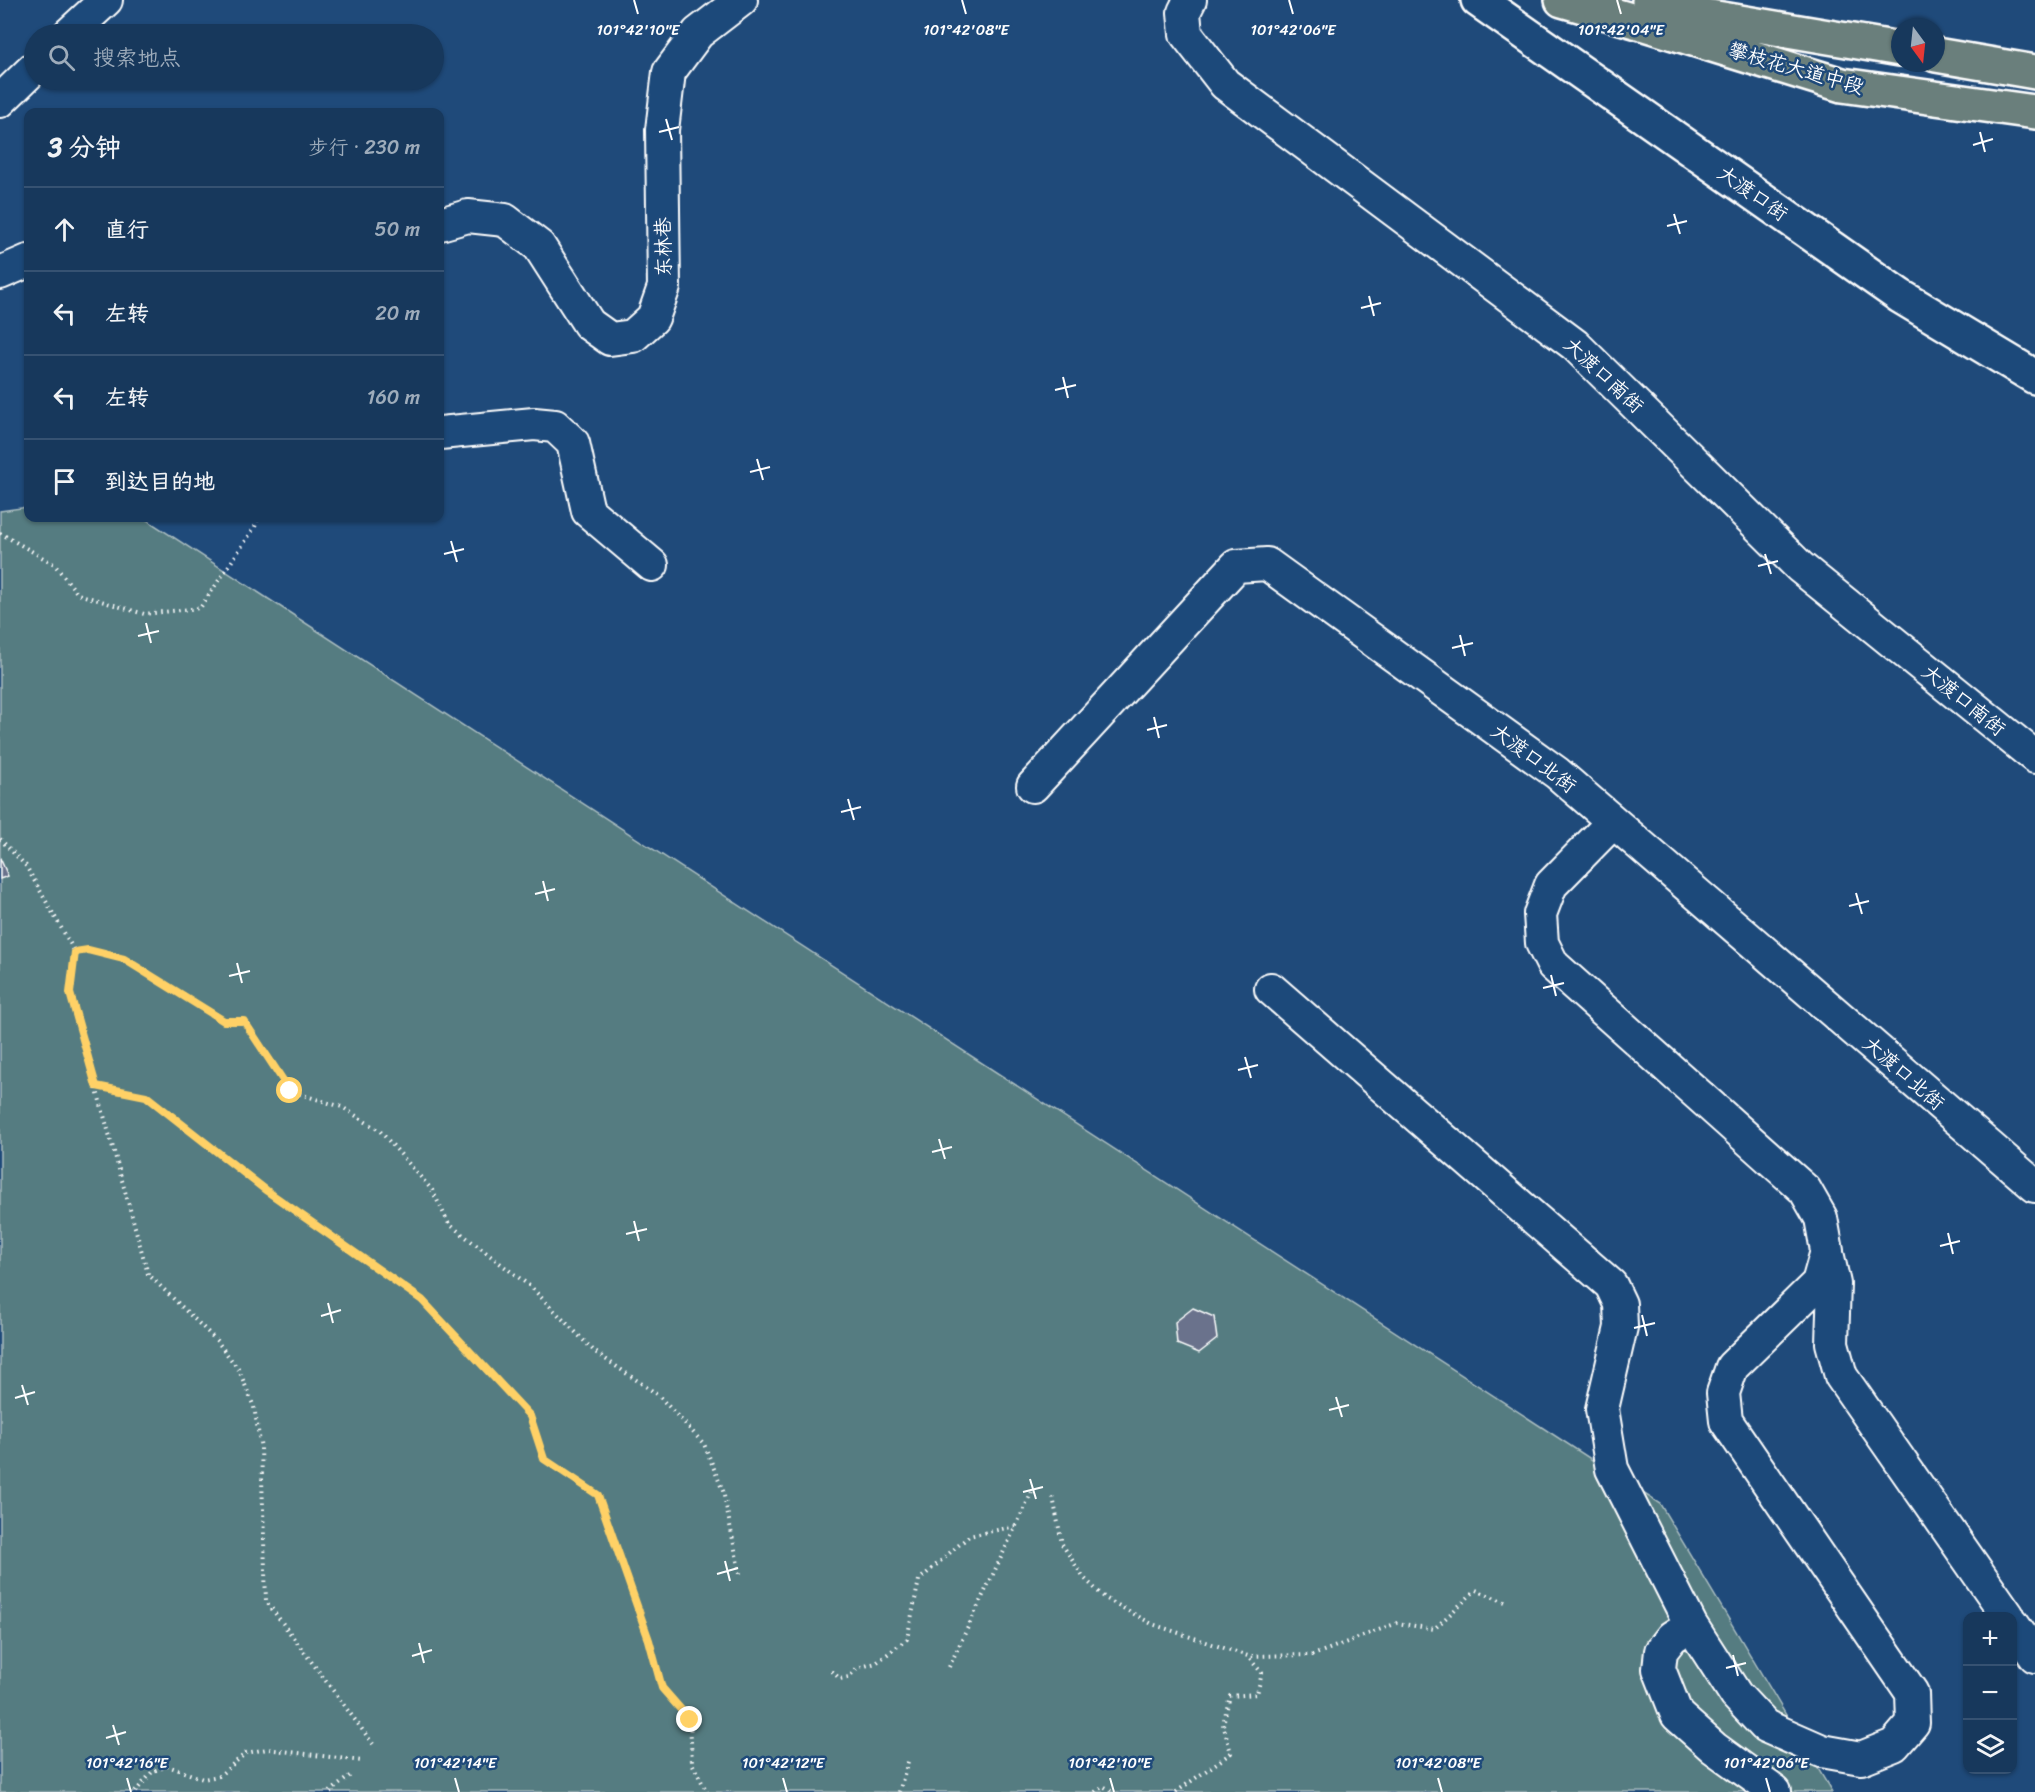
<!DOCTYPE html>
<html lang="zh">
<meta charset="utf-8">
<style>
:root{--surface:#17385c;--page:#244365;--text:#f1f3f6;--muted:#9eacbb;--line:#365272}
body{margin:0;font-family:Sriracha,"LXGW WenKai TC",sans-serif;background:var(--page);color:var(--text)}
.controls{position:absolute;right:18px;bottom:18px;display:grid;overflow:hidden;border-radius:12px;box-shadow:0 2px 4px #0004}
.controls button{width:54px;height:54px;display:grid;place-items:center;padding:0;border:0;border-bottom:2px solid var(--line);background:var(--surface);color:var(--text);font:30px sans-serif}
.compass{position:absolute;left:1891px;top:18px;width:54px;height:54px;border-radius:50%;background:var(--surface);box-shadow:0 2px 4px #0004;rotate:165deg}
.stop{position:absolute;width:18px;height:18px;margin:-14px;border:4px solid #ffd166;border-radius:50%;background:#fff}
.stop.end{background:#ffd166;border-color:#fff;box-shadow:0 2px 6px #0008}
.list{margin:0;padding:0;list-style:none}
h2{display:flex;justify-content:space-between;align-items:center;height:78px;margin:0;padding:0 24px;font-size:26px}
h2 small{font-size:20px;font-weight:400;color:var(--muted)}
.list li{display:grid;grid-template-columns:39px 1fr auto;gap:18px;align-items:center;box-sizing:border-box;height:84px;padding:0 24px;border-top:2px solid var(--line)}
.list b{display:block;font-size:22px;white-space:nowrap}
.list em{font-size:20px;font-style:normal;color:var(--muted)}
.icon{flex:none;width:33px;height:33px;fill:none;stroke:currentColor;stroke-width:2;stroke-linecap:round;stroke-linejoin:round}
.map{position:relative;flex:none;width:2035px;height:1792px;overflow:hidden}
.search{position:absolute;background:var(--surface);box-shadow:0 2px 4px #0004;left:24px;top:24px;width:420px;height:66px;display:flex;align-items:center;gap:15px;box-sizing:border-box;padding:0 21px;border-radius:33px;color:var(--muted);font-size:22px}
.panel{position:absolute;background:var(--surface);box-shadow:0 2px 4px #0004;left:24px;top:108px;width:420px;height:414px;border-radius:12px}
.map>svg:first-child{display:block}
.green{fill:#557b81;stroke:#aabdc0;stroke-width:1.5}
.building{fill:#6a728c;stroke:#fff;stroke-width:1.5}
.lines{fill:none;stroke-linecap:round;stroke-linejoin:round}
.street-casing{stroke:#fff;stroke-width:36}
.secondary-casing{stroke:#fff;stroke-width:38}
.primary-casing{stroke:#fff;stroke-width:38}
.path{stroke:#fff;stroke-width:4;stroke-dasharray:1.5 4.5;stroke-linecap:butt}
.street{stroke:#1f4a7a;stroke-width:32}
.secondary{stroke:#1f4a7a;stroke-width:33}
.primary{stroke:#6b7f7c;stroke-width:33}
.route{stroke:#ffd166;stroke-width:8}
.ticks{fill:none;stroke:#fff;stroke-width:2}
.labels{text-anchor:middle;stroke-width:5;stroke-linejoin:round;paint-order:stroke}
.street-label{font-size:20px;fill:#fff;stroke:#1f4a7a}
.ticks-label{font-size:15px;text-anchor:middle;fill:#fff;stroke:#1f4a7a;stroke-width:5;stroke-linejoin:round;paint-order:stroke}
</style>
<div class="map">
<svg width="2035" height="1792" viewBox="0 0 2035 1792">
<rect width="100%" height="100%" fill="#1f4a7a"/>
<filter id="ink" filterUnits="userSpaceOnUse"><feTurbulence type="fractalNoise" baseFrequency=".0167" numOctaves="2"/><feDisplacementMap in="SourceGraphic" scale="12" xChannelSelector="R" yChannelSelector="G"/><feConvolveMatrix kernelMatrix="1 2 1 2 8 2 1 2 1" color-interpolation-filters="sRGB"/></filter>
<g filter="url(#ink)">
<!-- green -->
<path class="green" d="M28,507V518H144L1660,1504L1832,1792H0V511Z"/>
<!-- building -->
<path class="building" d="M0,858L8,876L0,879Z
M1193,1308L1214,1317L1217,1339L1199,1353L1177,1344L1175,1322Z"/>
<g class="lines">
<defs>
<path id="street" d="M1190,0L1184,12L1186,34L1225,84L1575,345L1800,567L2035,757
M69,34L106,0
M0,101L34,68
M440,224L468,216L505,220L539,246L589,324L610,339L633,336L653,318L664,287L662,130L669,72L698,33L741,0
M0,273L28,261
M440,433L534,424L555,426L573,443L588,511L652,565
M1033,786L1236,566L1267,564L1557,773L2035,1186
M1613,822L1551,885L1540,914L1542,943L1553,965L1805,1190L1821,1218L1827,1251L1818,1283L1732,1367L1723,1393L1726,1421L1912,1693L1913,1723L1894,1745L1861,1758L1822,1751L1765,1726L1736,1695L1691,1625L1672,1637L1661,1651L1659,1669L1677,1715L1714,1748L1775,1792
M1271,989L1611,1285L1620,1304L1621,1327L1602,1409L1612,1469L1691,1625
M1828,1257L1834,1284L1832,1343L1841,1376L2008,1616
M2012,1623L2035,1656"/>
<path id="secondary" d="M1478,0L1900,296L2035,377"/>
<path id="primary" d="M1562,0L1638,22L1842,85L2035,112
M1649,1L1681,12L1900,49
M1936,55L2035,72"/>
</defs>
<!-- street casing -->
<use href="#street" class="street-casing"/>
<!-- secondary casing -->
<use href="#secondary" class="secondary-casing"/>
<!-- primary casing -->
<use href="#primary" class="primary-casing"/>
<!-- path -->
<path class="path" d="M0,533L54,564L78,594L144,614L200,608L255,527L258,518
M0,839L26,866L75,952L70,993L148,1274L217,1341L239,1370L254,1407L261,1448L266,1601L373,1744
M75,952L88,950L124,959L224,1021H245L290,1091L342,1107L380,1131L432,1190L449,1224L531,1287L595,1352L657,1394L704,1444L723,1491L740,1574
M96,1086L146,1096L267,1191L422,1300L530,1416L544,1459L598,1495L649,1640L662,1688L690,1720L692,1763L707,1792
M1053,1497L1062,1544L1083,1577L1105,1598L1152,1624L1248,1656L1313,1655L1397,1623L1434,1629L1476,1590L1505,1602
M949,1667L1033,1490
M832,1671L840,1679L849,1677L857,1668L876,1663L907,1639L919,1580L969,1536L1016,1526
M135,1792L153,1771L168,1766L203,1779L219,1776L246,1753L267,1749L362,1761
M330,1792L352,1774
M899,1792L909,1758
M1095,1792L1103,1786L1113,1792
M1176,1792L1231,1753L1223,1724L1230,1696L1257,1694L1262,1673L1248,1657"/>
<!-- street -->
<use href="#street" class="street"/>
<!-- secondary -->
<use href="#secondary" class="secondary"/>
<!-- primary -->
<use href="#primary" class="primary"/>
</g>
</g>
<g class="lines" filter="url(#ink)">
<!-- route -->
<path class="route" d="M290,1091L244,1021H224L124,959L88,950L75,952L70,993L96,1086L146,1096L267,1191L422,1300L530,1416L544,1459L598,1495L649,1640L662,1688L690,1720"/>
</g>
<!-- ticks -->
<path class="ticks" d="M634,0L638,14M962,0L966,14M1289,0L1293,14M1617,0L1621,14M666,119L672,140M659,132L679,127M1980,132L1985,152M1973,145L1993,139M1674,214L1680,234M1667,226L1687,221M1369,296L1374,316M1361,308L1381,303M1063,377L1068,398M1055,390L1076,385M757,459L763,480M750,472L770,467M451,541L457,562M444,554L464,549M1765,554L1771,574M1758,566L1778,561M146,623L151,643M1460,635L1465,656M138,636L159,631M1452,648L1473,643M1154,717L1159,738M1147,730L1167,725M848,799L854,820M841,812L861,807M543,881L548,901M1856,893L1862,914M535,894L555,889M1849,906L1869,901M237,963L242,983M1551,975L1556,996M229,976L250,971M1543,988L1564,983M1245,1057L1251,1078M1238,1070L1258,1065M939,1139L945,1159M932,1152L952,1147M634,1221L639,1241M1948,1233L1953,1254M626,1234L647,1229M1940,1246L1960,1241M328,1303L333,1323M1642,1315L1647,1336M321,1316L341,1310M1634,1328L1655,1323M22,1385L28,1405M1336,1397L1342,1417M15,1398L35,1392M1329,1410L1349,1405M1030,1479L1036,1499M1023,1492L1043,1487M725,1561L730,1581M717,1574L738,1568M419,1643L424,1663M1733,1655L1738,1676M412,1656L432,1650M1726,1668L1746,1663M113,1725L119,1745M106,1738L126,1732M127,1778L131,1792M455,1778L459,1792M783,1778L787,1792M1110,1778L1114,1792M1438,1778L1442,1792M1766,1778L1770,1792"/>
<g class="labels">
<!-- street labels -->
<g class="street-label">
<text transform="translate(1796 68) rotate(16)" y="7">攀枝花大道中段</text>
<text transform="translate(1753 193) rotate(35)" y="7">大渡口街</text>
<text transform="translate(663 247) rotate(-91)" y="7">东林巷</text>
<text transform="translate(1604 375) rotate(43)" y="7">大渡口南街</text>
<text transform="translate(1964 700) rotate(39)" y="7">大渡口南街</text>
<text transform="translate(1534 758) rotate(37)" y="7">大渡口北街</text>
<text transform="translate(1904 1073) rotate(41)" y="7">大渡口北街</text>
</g>
</g>
<g class="ticks-label">
<text x="638" y="35">101°42'10"E</text>
<text x="966" y="35">101°42'08"E</text>
<text x="1293" y="35">101°42'06"E</text>
<text x="1621" y="35">101°42'04"E</text>
<text x="127" y="1768">101°42'16"E</text>
<text x="455" y="1768">101°42'14"E</text>
<text x="783" y="1768">101°42'12"E</text>
<text x="1110" y="1768">101°42'10"E</text>
<text x="1438" y="1768">101°42'08"E</text>
<text x="1766" y="1768">101°42'06"E</text>
</g>
</svg>
<div class="controls">
<button>+</button>
<button>−</button>
<button><svg class="icon" aria-label="layers" viewBox="0 0 24 24"><path d="M12 4l9 5-9 5-9-5zM3 14l9 5 9-5"/></svg></button>
</div>
<svg class="compass" viewBox="-18 -18 36 36"><path d="M0-13l5 13h-10z" fill="#e53935"/><path d="M0 13l5-13h-10z" fill="#9eacbb"/></svg>
<div class="stop" style="left:290px;top:1091px"></div>
<div class="stop end" style="left:690px;top:1720px"></div>
<div class="search"><svg class="icon" aria-label="search" viewBox="0 0 24 24"><circle cx="10" cy="10" r="6"/><path d="M15 15l6 6"/></svg>搜索地点</div>
<section class="panel">
<h2>3 分钟<small>步行 · 230 m</small></h2>
<ul class="list">
<li><svg class="icon" aria-label="ahead" viewBox="0 0 24 24"><path d="M12 20V5M6 11l6-6 6 6"/></svg><div><b>直行</b></div><em>50 m</em></li>
<li><svg class="icon" aria-label="left" viewBox="0 0 24 24"><path d="M17 20v-9H6M10 6l-5 5 5 5"/></svg><div><b>左转</b></div><em>20 m</em></li>
<li><svg class="icon" aria-label="left" viewBox="0 0 24 24"><path d="M17 20v-9H6M10 6l-5 5 5 5"/></svg><div><b>左转</b></div><em>160 m</em></li>
<li><svg class="icon" aria-label="arrive" viewBox="0 0 24 24"><path d="M6 21V4h12l-3 4 3 4H6"/></svg><div><b>到达目的地</b></div></li>
</ul>
</section>
</div>
